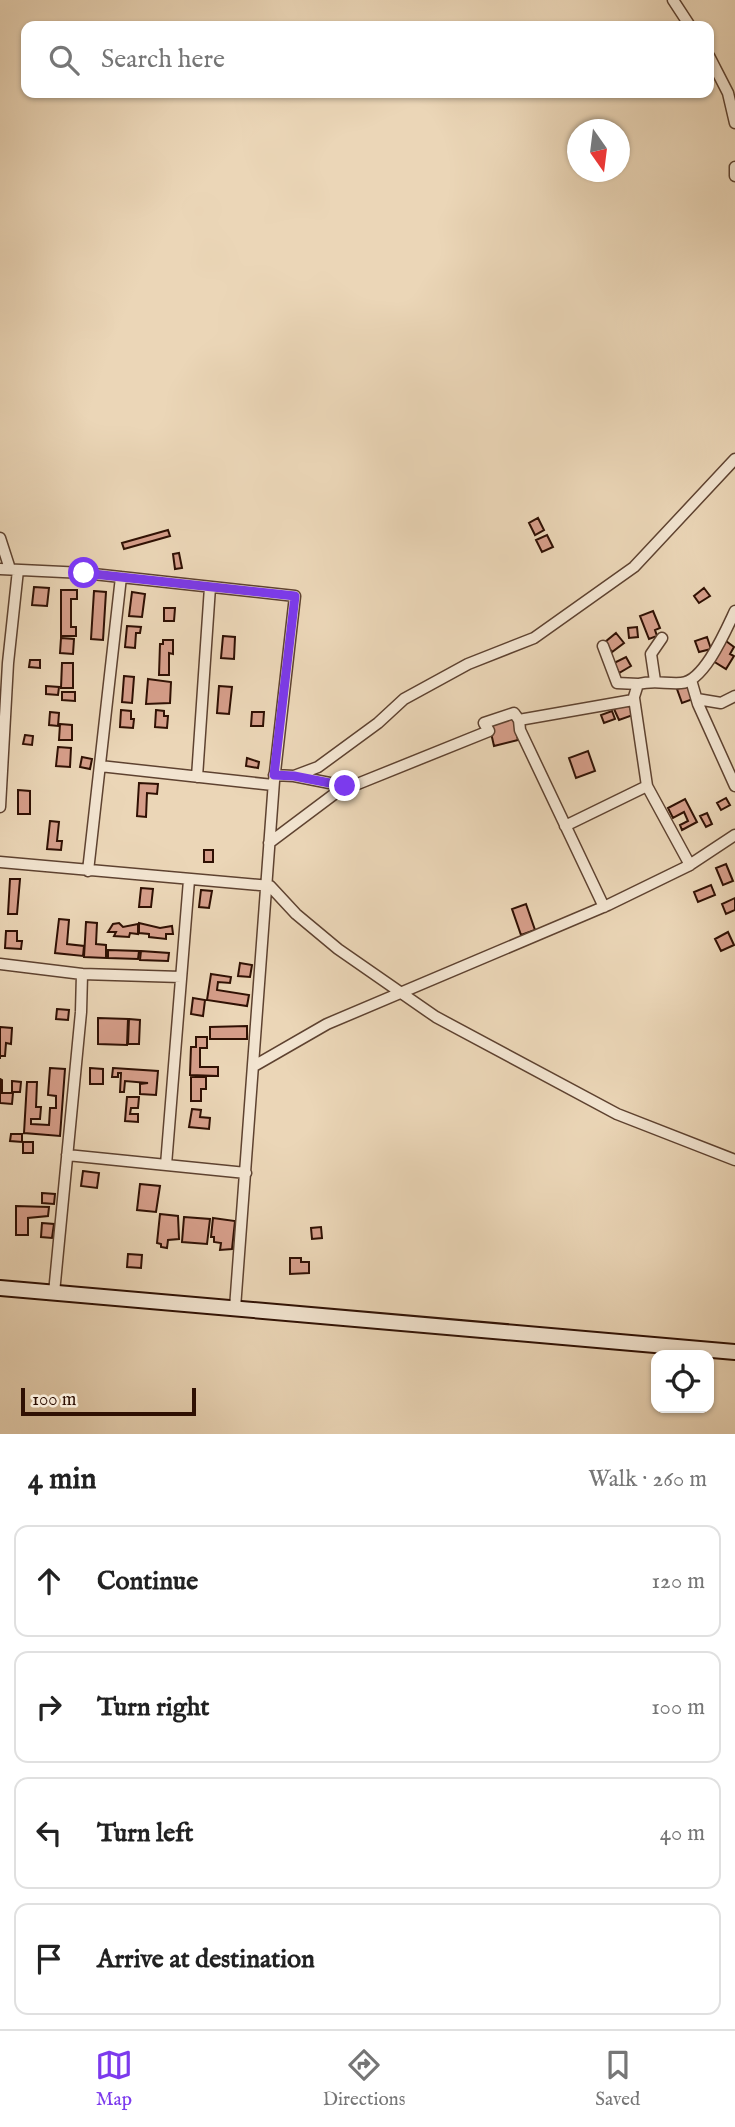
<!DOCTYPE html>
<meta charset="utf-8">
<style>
:root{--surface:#fff;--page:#f2f2f2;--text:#222;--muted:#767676;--line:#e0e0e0;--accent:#7c3aed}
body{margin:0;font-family:"IM FELL English",serif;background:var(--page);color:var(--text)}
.controls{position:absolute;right:21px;bottom:21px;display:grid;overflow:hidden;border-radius:14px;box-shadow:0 2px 5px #0004}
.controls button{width:63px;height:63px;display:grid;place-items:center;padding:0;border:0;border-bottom:2px solid var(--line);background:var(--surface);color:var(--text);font:35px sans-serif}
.compass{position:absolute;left:567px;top:119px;width:63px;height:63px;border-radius:50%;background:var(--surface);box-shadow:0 2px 5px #0004;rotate:166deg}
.scale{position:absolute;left:21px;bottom:18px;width:175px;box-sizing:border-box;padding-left:7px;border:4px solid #2f1003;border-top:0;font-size:19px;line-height:24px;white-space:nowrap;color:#2f1003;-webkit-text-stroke:5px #f2e4d0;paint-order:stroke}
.stop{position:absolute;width:21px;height:21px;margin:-16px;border:5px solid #7c3aed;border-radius:50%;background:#fff}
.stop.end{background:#7c3aed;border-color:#fff;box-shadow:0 2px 7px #0008}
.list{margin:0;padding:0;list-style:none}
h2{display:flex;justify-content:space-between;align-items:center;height:91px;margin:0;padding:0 28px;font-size:30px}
h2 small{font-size:23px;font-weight:400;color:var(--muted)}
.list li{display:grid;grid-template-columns:46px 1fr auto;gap:21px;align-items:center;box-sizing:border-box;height:112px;margin:0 14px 14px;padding:0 14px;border:2px solid var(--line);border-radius:14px}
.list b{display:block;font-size:26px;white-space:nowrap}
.list em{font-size:23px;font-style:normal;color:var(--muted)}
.icon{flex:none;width:38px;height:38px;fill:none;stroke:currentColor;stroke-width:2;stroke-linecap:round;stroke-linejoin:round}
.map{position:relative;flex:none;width:735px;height:1434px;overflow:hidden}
.search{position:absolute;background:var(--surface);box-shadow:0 2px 5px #0004;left:21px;right:21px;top:21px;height:77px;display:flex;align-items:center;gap:18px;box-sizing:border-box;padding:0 24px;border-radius:14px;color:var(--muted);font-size:26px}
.sheet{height:595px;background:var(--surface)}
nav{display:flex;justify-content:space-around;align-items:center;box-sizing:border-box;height:98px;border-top:2px solid var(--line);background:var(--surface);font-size:19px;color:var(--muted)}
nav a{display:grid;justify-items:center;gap:4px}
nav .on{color:var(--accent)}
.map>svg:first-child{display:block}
.building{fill:#d69e8a;stroke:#2f1003;stroke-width:2}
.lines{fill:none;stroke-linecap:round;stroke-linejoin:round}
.street-casing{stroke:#5e4230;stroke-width:13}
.secondary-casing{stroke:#2f1003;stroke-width:18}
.street{stroke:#f2e4d0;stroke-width:10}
.secondary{stroke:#f2e4d0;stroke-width:14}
.route{stroke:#7c3aed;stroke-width:9}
</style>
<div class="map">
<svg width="735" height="1434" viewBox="0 0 735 1434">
<rect width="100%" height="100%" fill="#ebd6b7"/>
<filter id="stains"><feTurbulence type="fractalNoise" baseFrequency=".00286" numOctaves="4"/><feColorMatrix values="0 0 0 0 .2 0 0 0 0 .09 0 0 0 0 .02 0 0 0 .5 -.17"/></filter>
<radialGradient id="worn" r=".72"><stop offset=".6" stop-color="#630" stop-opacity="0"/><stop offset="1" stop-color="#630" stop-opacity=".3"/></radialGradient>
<!-- building -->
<path class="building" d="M538,518L544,530L535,535L529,523Z
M168,530L170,536L124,549L122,543Z
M547,535L553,547L542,552L536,540Z
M179,553L182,568L175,569L173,554Z
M34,587L49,588L47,606L32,605Z
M704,588L710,596L699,603L694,596Z
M61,590H77V599H71V627H76V636H61Z
M94,591L106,592L103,640L91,639Z
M132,592L145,594L142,617L129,616Z
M164,608H175L174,621H164Z
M653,611L660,628L655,630L657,636L649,639L640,616Z
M127,626L141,627L140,633H136L135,648L125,647Z
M637,627L638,637L629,638L628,628Z
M616,633L624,643L612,652L605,642Z
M223,636L235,637L234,659L221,658Z
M707,637L711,649L699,652L695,641Z
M61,638L74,639L73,654L60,653Z
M163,640H173V654L169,653V675H159L160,644H163Z
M726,641L734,647L730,654L734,656L726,669L713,661Z
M626,657L631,666L619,673L614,663Z
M30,660H40V668L29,667Z
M62,663H73V688H61Z
M124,676L134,677L132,703L122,702Z
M148,679L171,682L170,703L146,704Z
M688,685L693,699L682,703L677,689Z
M46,686L59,687L58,695L46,694Z
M219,686L232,687L229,714L217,713Z
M62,692H75V701L62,700Z
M628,703L633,715L619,720L614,709Z
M121,710L131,711V719H134L133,728L120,727Z
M156,710L164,711V716H168L167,728L155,727Z
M612,711L615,719L604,723L601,715Z
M50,712L59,713L58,726L49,725Z
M252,712H264L263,726H251Z
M513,718L518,740L494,746L489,724Z
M60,724L72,725V740H59Z
M25,735L33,736L32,745L23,744Z
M58,747L71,748L70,767L56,766Z
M588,751L595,771L576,778L569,758Z
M82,757L92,759L90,769L80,767Z
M247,758L259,762L258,768L246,766Z
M139,783L158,784L157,794L147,793L146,817L137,816Z
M18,790L30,791V814H18Z
M726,798L730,805L721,810L717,803Z
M685,799L697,822L682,830L680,825L688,821L684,812L673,818L668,808Z
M707,813L712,824L706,827L700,816Z
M50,821L59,822L57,841H62L61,850L47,849Z
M204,850H213V862H204Z
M726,864L733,881L723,885L716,868Z
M10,879H20L17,914H8Z
M711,885L715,895L698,902L694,892Z
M141,888L153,889L151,907H139Z
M201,890L212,891L209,908L199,907Z
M735,898V910L726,914L722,904Z
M526,904L535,930L521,935L512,909Z
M59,919L69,920L67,944L84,946L83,956L55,953Z
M86,922L97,923L96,944L106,945V958L84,957Z
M119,923L123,927L138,924V934L130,933L129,937L114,936L116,932H108L113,924Z
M139,923L160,928L172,926L173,934H166V939L149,937V934L139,933Z
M6,931H17V941H22L21,949L5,948Z
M728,932L734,945L721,951L715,939Z
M108,950L139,951L138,959L108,958Z
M141,951L169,953L168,961L140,960Z
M240,963L252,965L250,977L238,976Z
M211,974L231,977L230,983L218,982L217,990L249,995L247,1006L207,1000Z
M193,998L205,1000L203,1016L191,1014Z
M57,1009L69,1010L68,1020L56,1019Z
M98,1018L128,1019L127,1045L98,1044Z
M129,1019L140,1020L139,1044H128Z
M247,1026V1039H210V1027Z
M0,1027L12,1028L11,1044L6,1043L5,1056H0V1059Z
M196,1037H207V1048H200V1067H218V1076L190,1075L191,1047H196Z
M50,1068L65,1069L60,1136L24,1133L27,1082H37L36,1107H41L40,1119H31V1124L49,1125L50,1108H56V1096L48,1095Z
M90,1068L103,1069V1084H90Z
M113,1068L158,1071L156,1095L140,1094V1084L148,1083L125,1081L124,1092H120L121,1073H118V1077H112Z
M191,1077H206V1089H201V1101H191Z
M0,1079L2,1080V1093H13L12,1104L0,1103Z
M12,1081L21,1082L20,1092H12Z
M127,1097H139L138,1108H131L130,1114H138V1122L125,1121Z
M192,1109L201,1110L200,1117L210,1118L209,1129L189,1127Z
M11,1134H22V1142L10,1141Z
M23,1142H33V1153H23Z
M83,1171L99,1173L97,1188L81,1186Z
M140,1184L160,1186L156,1212L137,1210Z
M42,1193L55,1194L54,1204L42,1203Z
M16,1206L49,1207L48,1216L28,1218V1235H16Z
M160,1214L178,1216L179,1239L168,1240L167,1248L161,1247V1244L157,1243Z
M184,1217L210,1219L207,1244L182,1242Z
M213,1218L235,1221L232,1249L220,1250L221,1243L214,1242V1237H211Z
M42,1223L54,1224L52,1238L41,1237Z
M321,1227L322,1238L312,1239L311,1228Z
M128,1254L142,1255L141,1268L127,1267Z
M290,1258H301V1262H309V1273L290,1274Z"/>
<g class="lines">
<defs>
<path id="street" d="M673,0L690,26
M709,56L728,93L735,123
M735,167V176
M0,538L10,569
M0,569L84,573L295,596L274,781L235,1308
M603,646L617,683L638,684
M691,680L698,704L735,786
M655,681L651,654L662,638
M634,698L647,786L690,865
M697,699L721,703L735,696
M519,720L520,730L604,907
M100,766L273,785
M274,775L294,776L318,767L378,723L404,699L468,664L534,638L634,567L735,459
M294,776L350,787L489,731L484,723L514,713L519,720L633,700L638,684C655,680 665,684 681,683C704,682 726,630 735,611
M197,777L210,587
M0,807L8,663L18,570
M565,826L647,786
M269,843L345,786
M0,862L270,886L296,914L338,949L436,1017L617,1114L735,1160
M88,871L121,577
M0,964L82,974L81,1012L54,1293
M82,974L181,977
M254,1066L327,1024L608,905L688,866L735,835
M67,1155L246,1173
M166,1165L189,880"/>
<path id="secondary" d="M0,1288L735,1352"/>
</defs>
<!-- street casing -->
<use href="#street" class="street-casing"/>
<!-- secondary casing -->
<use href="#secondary" class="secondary-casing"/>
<!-- street -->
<use href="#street" class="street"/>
<!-- secondary -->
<use href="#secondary" class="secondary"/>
</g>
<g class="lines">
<!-- route -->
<path class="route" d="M84,573L295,596L274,775L294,776L345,786"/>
</g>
<rect width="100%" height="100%" filter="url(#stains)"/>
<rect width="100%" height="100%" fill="url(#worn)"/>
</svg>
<div class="controls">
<button><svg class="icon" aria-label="locate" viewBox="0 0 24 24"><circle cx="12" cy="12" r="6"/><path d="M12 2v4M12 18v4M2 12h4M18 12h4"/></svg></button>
</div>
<svg class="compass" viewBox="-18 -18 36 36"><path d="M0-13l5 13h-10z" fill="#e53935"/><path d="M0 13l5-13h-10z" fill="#767676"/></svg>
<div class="scale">100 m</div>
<div class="stop" style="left:84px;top:573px"></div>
<div class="stop end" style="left:345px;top:786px"></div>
<div class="search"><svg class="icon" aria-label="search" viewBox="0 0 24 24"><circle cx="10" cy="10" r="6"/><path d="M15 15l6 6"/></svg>Search here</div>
</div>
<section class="sheet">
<h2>4 min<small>Walk · 260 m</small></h2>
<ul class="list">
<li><svg class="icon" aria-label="ahead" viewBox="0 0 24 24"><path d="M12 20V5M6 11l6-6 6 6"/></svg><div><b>Continue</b></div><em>120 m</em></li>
<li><svg class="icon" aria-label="right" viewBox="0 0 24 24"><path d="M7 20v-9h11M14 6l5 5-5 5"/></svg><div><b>Turn right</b></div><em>100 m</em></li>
<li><svg class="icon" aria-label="left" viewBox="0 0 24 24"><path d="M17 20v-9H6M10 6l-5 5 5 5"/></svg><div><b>Turn left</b></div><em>40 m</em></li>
<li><svg class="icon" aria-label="arrive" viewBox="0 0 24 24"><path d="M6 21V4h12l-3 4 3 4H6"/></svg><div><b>Arrive at destination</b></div></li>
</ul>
</section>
<nav>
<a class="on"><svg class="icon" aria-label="map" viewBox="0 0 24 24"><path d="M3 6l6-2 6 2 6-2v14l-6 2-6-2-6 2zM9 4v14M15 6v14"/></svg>Map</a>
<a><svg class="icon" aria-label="directions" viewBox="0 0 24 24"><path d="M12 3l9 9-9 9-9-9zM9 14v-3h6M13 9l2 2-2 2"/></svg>Directions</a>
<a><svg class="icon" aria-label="saved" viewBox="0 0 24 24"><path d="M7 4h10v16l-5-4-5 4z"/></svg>Saved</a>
</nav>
